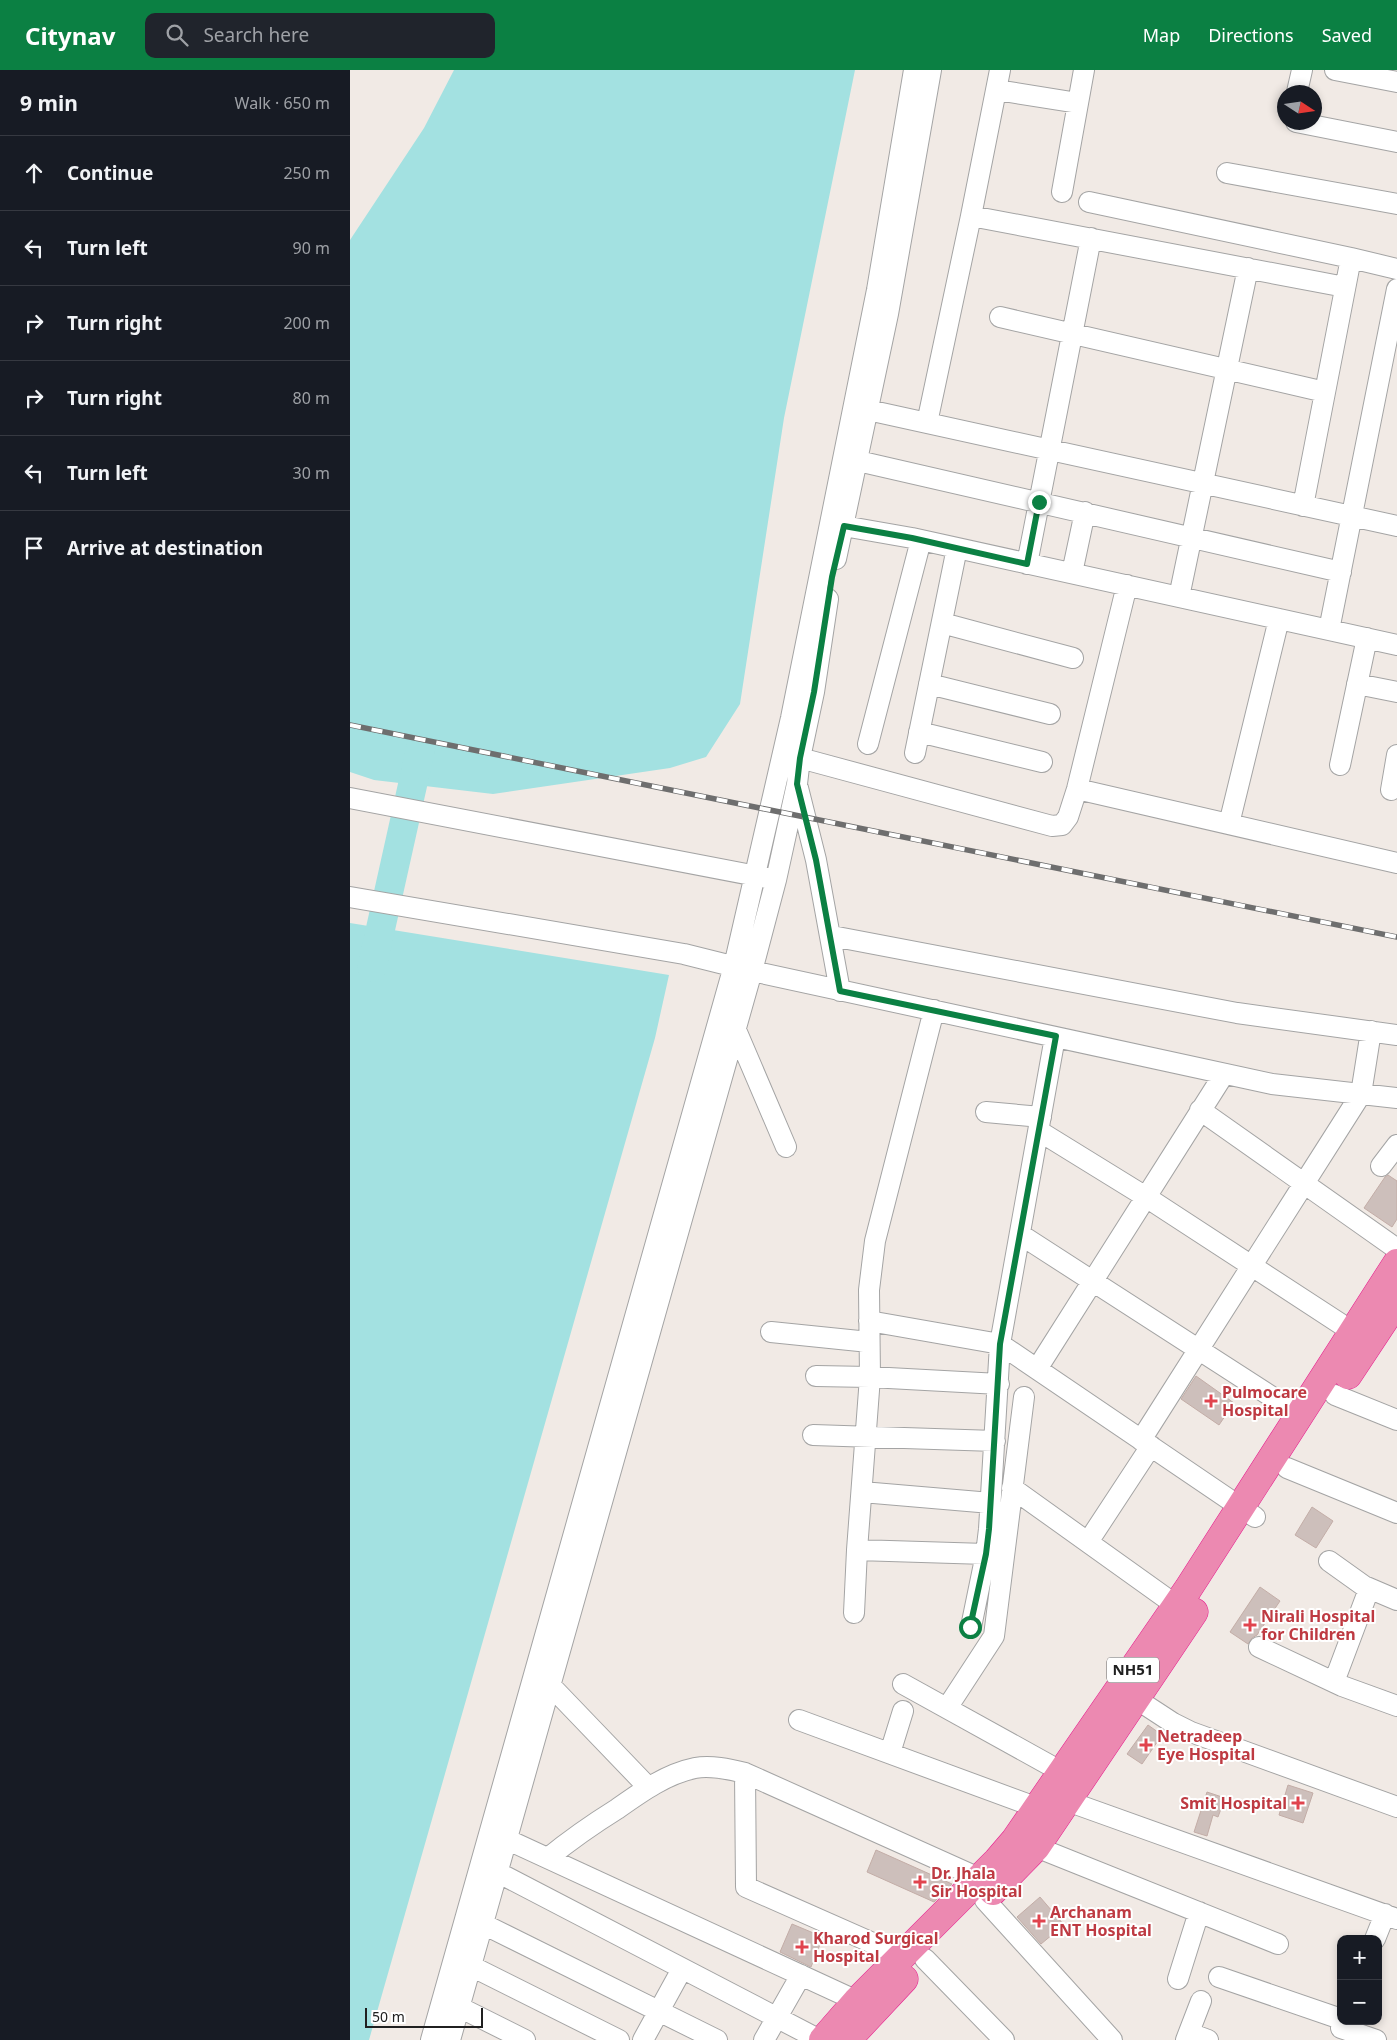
<!DOCTYPE html>
<meta charset="utf-8">
<style>
:root{--surface:#171b24;--page:#20242c;--text:#f1f3f6;--muted:#9ea1a6;--line:#363941;--accent:#0b8043}
body{margin:0;font-family:"Noto Sans",sans-serif;background:var(--page);color:var(--text)}
.controls{position:absolute;right:15px;bottom:15px;display:grid;overflow:hidden;border-radius:10px;box-shadow:0 2px 8px #0003}
.controls button{width:45px;height:45px;display:grid;place-items:center;padding:0;border:0;border-bottom:1px solid var(--line);background:var(--surface);color:var(--text);font:25px sans-serif}
.compass{position:absolute;left:927px;top:15px;width:45px;height:45px;border-radius:50%;background:var(--surface);box-shadow:0 2px 8px #0003;rotate:102deg}
.scale{position:absolute;left:15px;bottom:12px;width:118px;box-sizing:border-box;padding-left:5px;border:2px solid #202020;border-top:0;font-size:14px;line-height:18px;white-space:nowrap;color:#202020;-webkit-text-stroke:4px #fff;paint-order:stroke}
.stop{position:absolute;width:15px;height:15px;margin:-11px;border:4px solid #0b8043;border-radius:50%;background:#fff}
.stop.end{background:#0b8043;border-color:#fff;box-shadow:0 1px 5px #0008}
.list{margin:0;padding:0;list-style:none}
h2{display:flex;justify-content:space-between;align-items:center;height:65px;margin:0;padding:0 20px;font-size:21px}
h2 small{font-size:16px;font-weight:400;color:var(--muted)}
.list li{display:grid;grid-template-columns:32px 1fr auto;gap:15px;align-items:center;box-sizing:border-box;height:75px;padding:0 20px;border-top:1px solid var(--line)}
.list b{display:block;font-size:19px;white-space:nowrap}
.list em{font-size:16px;font-style:normal;color:var(--muted)}
.icon{flex:none;width:28px;height:28px;fill:none;stroke:currentColor;stroke-width:2;stroke-linecap:round;stroke-linejoin:round}
.map{position:relative;flex:none;width:1047px;height:1970px;overflow:hidden}
header{display:flex;align-items:center;gap:30px;box-sizing:border-box;height:70px;padding:0 25px;background:var(--accent);color:#fff}
header strong{font-size:24px}
nav{display:flex;gap:28px;margin-inline-start:auto;font-size:18px}
.search{width:350px;height:45px;background:var(--page);display:flex;align-items:center;gap:12px;box-sizing:border-box;padding:0 18px;border-radius:10px;color:var(--muted);font-size:19px}
main{display:flex}
aside{flex:1;background:var(--surface)}
.map>svg:first-child{display:block}
.water{fill:#a3e1e1}
.lines{fill:none;stroke-linecap:round;stroke-linejoin:round}
.river{stroke:#a3e1e1;stroke-width:29}
.building{fill:#cdbfbb;stroke:#c3ada7}
.minor-casing{stroke:#a4a4a4;stroke-width:22}
.highway-casing{stroke:#e61b8e;stroke-width:29}
.minor{stroke:#fff;stroke-width:20}
.highway{stroke:#ec89b1;stroke-width:28}
.rail-casing{stroke:#6e6e6e;stroke-width:5.5}
.rail{stroke:#fff;stroke-width:4;stroke-dasharray:11;stroke-linecap:butt}
.route{stroke:#0b8043;stroke-width:6}
.health-dot{fill:#e0444e;stroke:#fff;stroke-width:2}
.labels{text-anchor:middle;stroke-width:4;stroke-linejoin:round;paint-order:stroke}
.shield{fill:#fff;stroke:#636363;stroke-width:1}
.shield-label{font-size:15px;font-weight:bold;fill:#202020}
.health-label{font-size:16px;font-weight:bold;fill:#be3a42;stroke:#fff;text-anchor:start}
</style>
<header>
<strong>Citynav</strong>
<div class="search"><svg class="icon" aria-label="search" viewBox="0 0 24 24"><circle cx="10" cy="10" r="6"/><path d="M15 15l6 6"/></svg>Search here</div>
<nav><a>Map</a><a>Directions</a><a>Saved</a></nav>
</header>
<main>
<aside>
<h2>9 min<small>Walk · 650 m</small></h2>
<ul class="list">
<li><svg class="icon" aria-label="ahead" viewBox="0 0 24 24"><path d="M12 20V5M6 11l6-6 6 6"/></svg><div><b>Continue</b></div><em>250 m</em></li>
<li><svg class="icon" aria-label="left" viewBox="0 0 24 24"><path d="M17 20v-9H6M10 6l-5 5 5 5"/></svg><div><b>Turn left</b></div><em>90 m</em></li>
<li><svg class="icon" aria-label="right" viewBox="0 0 24 24"><path d="M7 20v-9h11M14 6l5 5-5 5"/></svg><div><b>Turn right</b></div><em>200 m</em></li>
<li><svg class="icon" aria-label="right" viewBox="0 0 24 24"><path d="M7 20v-9h11M14 6l5 5-5 5"/></svg><div><b>Turn right</b></div><em>80 m</em></li>
<li><svg class="icon" aria-label="left" viewBox="0 0 24 24"><path d="M17 20v-9H6M10 6l-5 5 5 5"/></svg><div><b>Turn left</b></div><em>30 m</em></li>
<li><svg class="icon" aria-label="arrive" viewBox="0 0 24 24"><path d="M6 21V4h12l-3 4 3 4H6"/></svg><div><b>Arrive at destination</b></div></li>
</ul>
</aside>
<div class="map">
<svg width="1047" height="1970" viewBox="0 0 1047 1970">
<rect width="100%" height="100%" fill="#f1eae5"/>
<!-- water -->
<path class="water" d="M104,0H505L434,348L390,634L356,687L320,698L143,724L24,710L0,702V170L74,58Z
M0,853L319,905L305,968L19,1970H0Z"/>
<g class="lines">
<!-- river -->
<path class="river" d="M22,897L71,677"/>
</g>
<!-- building -->
<path class="building" d="M1038,1105L1047,1111V1149L1042,1157L1014,1138L1035,1107Z
M846,1306L884,1333L869,1355L831,1329Z
M962,1437L983,1451L966,1478L945,1465Z
M910,1517L930,1531L907,1565L902,1568L898,1574L880,1562Z
M798,1655L812,1665L792,1694L777,1684Z
M938,1715L963,1723L953,1753L929,1745Z
M857,1722L875,1728L868,1747L863,1745L857,1766L844,1762Z
M526,1780L602,1814L584,1832L517,1802Z
M690,1827L714,1855L691,1874L667,1847Z
M442,1854L473,1867L461,1897L430,1882Z"/>
<g class="lines">
<defs>
<path id="minor" d="M985,0L1047,12
M647,20L728,33
M947,22L952,0
M946,52L1047,72
M877,103L1047,134
M712,122L734,0
M739,132L1001,188L1047,199
M621,146L650,0
M650,247L975,322
M518,340L1047,456
M577,353L621,146L995,217
M508,391L991,502
M953,436L1001,188
M482,454L562,468L1047,575
M486,489L538,244L581,0
M677,494L741,168
M722,503L735,442
M829,527L898,198
M592,553L723,588
M979,560L1047,219
M579,614L700,644
M1007,614L1047,622
M569,662L692,692
M518,674L571,470
M565,683L607,478
M450,688L702,756L712,755L718,747L727,719L777,515
M990,695L1017,568
M448,718L466,790L490,921
M727,719L1047,793
M1041,720L1047,685
M0,728L417,808
M879,754L929,549
M0,827L334,884L402,901L922,1014L1047,1028
M482,866L887,943L1047,965
M386,960L436,1077
M850,1040L1047,1179
M636,1042L691,1047
M689,1061L796,1127L1003,1262
M1031,1096L1047,1075
M671,1165L950,1345
M519,1251L650,1274L905,1447
M421,1262L519,1272
M687,1299L874,1004
M466,1306L520,1307L649,1314
M985,1325L1047,1350
M463,1365L645,1371
M791,1370L1011,1024L1021,961
M937,1398L1047,1443
M662,1418L827,1536
M512,1422L641,1433
M738,1472L801,1376
M507,1480L636,1484
M979,1491L1014,1516L1047,1530
M504,1543L507,1480L520,1307L519,1220L525,1171L584,940
M621,1557L636,1484L639,1459L650,1274L705,967
M909,1577L992,1616L1047,1636
M984,1612L1019,1519
M553,1614L712,1702
M200,1615L298,1717
M774,1621L823,1653L841,1662L1047,1737
M597,1638L644,1566L674,1327
M449,1650L688,1738
M540,1683L553,1641
M395,1703L396,1817L552,1886
M706,1727L1047,1849
M156,1769L507,1931
M686,1777L928,1874
M198,1788C220,1770 243,1754 267,1739C291,1722 316,1704 345,1698C361,1695 379,1699 395,1703L629,1808
M147,1802L470,1970
M635,1830L762,1970
M133,1854L367,1970
M1025,1869L1035,1844
M575,1889L654,1970
M121,1896L269,1970
M869,1907L991,1949
M828,1909L849,1842
M109,1937L175,1970
M991,1958L1026,1970
M839,1963L858,1970
M81,1970L384,896L441,648L527,220L564,0
M100,1970L402,901L426,810L447,714L450,688L464,622L478,529
M293,1970L332,1899
M414,1970L451,1905
M836,1970L851,1931"/>
<path id="highway" d="M998,1305L1047,1231
M643,1821L686,1777L844,1542
M473,1970L507,1931L647,1791L665,1770L838,1519L1047,1193
M497,1970L554,1909"/>
</defs>
<!-- minor casing -->
<use href="#minor" class="minor-casing"/>
<!-- highway casing -->
<use href="#highway" class="highway-casing"/>
<!-- minor -->
<use href="#minor" class="minor"/>
<!-- highway -->
<use href="#highway" class="highway"/>
<defs>
<path id="rail" d="M0,655L1047,867"/>
</defs>
<!-- rail casing -->
<use href="#rail" class="rail-casing"/>
<!-- rail -->
<use href="#rail" class="rail"/>
</g>
<g class="lines">
<!-- route -->
<path class="route" d="M620,1557L636,1484L639,1459L650,1274L706,966L490,921L466,790L447,714L450,688L464,622L482,507L494,456L562,468L677,494L689,432"/>
</g>
<!-- markers -->
<g class="health-dot">
<path d="M858.5 1323.5h5v5h5v5h-5v5h-5v-5h-5v-5h5z"/>
<path d="M897.5 1547.5h5v5h5v5h-5v5h-5v-5h-5v-5h5z"/>
<path d="M793.5 1667.5h5v5h5v5h-5v5h-5v-5h-5v-5h5z"/>
<path d="M945.5 1725.5h5v5h5v5h-5v5h-5v-5h-5v-5h5z"/>
<path d="M567.5 1804.5h5v5h5v5h-5v5h-5v-5h-5v-5h5z"/>
<path d="M686.5 1843.5h5v5h5v5h-5v5h-5v-5h-5v-5h5z"/>
<path d="M449.5 1869.5h5v5h5v5h-5v5h-5v-5h-5v-5h5z"/>
</g>
<g class="labels">
<!-- shield labels -->
<rect class="shield" x="757" y="1587.5" width="52" height="25" rx="4"/>
<g class="shield-label">
<text x="783" y="1605">NH51</text>
</g>
<!-- health labels -->
<g class="health-label">
<text x="872" y="1328">Pulmocare<tspan x="872" dy="18">Hospital</tspan></text>
<text x="911" y="1552">Nirali Hospital<tspan x="911" dy="18">for Children</tspan></text>
<text x="807" y="1672">Netradeep<tspan x="807" dy="18">Eye Hospital</tspan></text>
<text x="937" y="1739" text-anchor="end">Smit Hospital</text>
<text x="581" y="1809">Dr. Jhala<tspan x="581" dy="18">Sir Hospital</tspan></text>
<text x="700" y="1848">Archanam<tspan x="700" dy="18">ENT Hospital</tspan></text>
<text x="463" y="1874">Kharod Surgical<tspan x="463" dy="18">Hospital</tspan></text>
</g>
</g>
</svg>
<div class="controls">
<button>+</button>
<button>−</button>
</div>
<svg class="compass" viewBox="-18 -18 36 36"><path d="M0-13l5 13h-10z" fill="#e53935"/><path d="M0 13l5-13h-10z" fill="#9ea1a6"/></svg>
<div class="scale">50 m</div>
<div class="stop" style="left:620px;top:1557px"></div>
<div class="stop end" style="left:689px;top:432px"></div>
</div>
</main>
